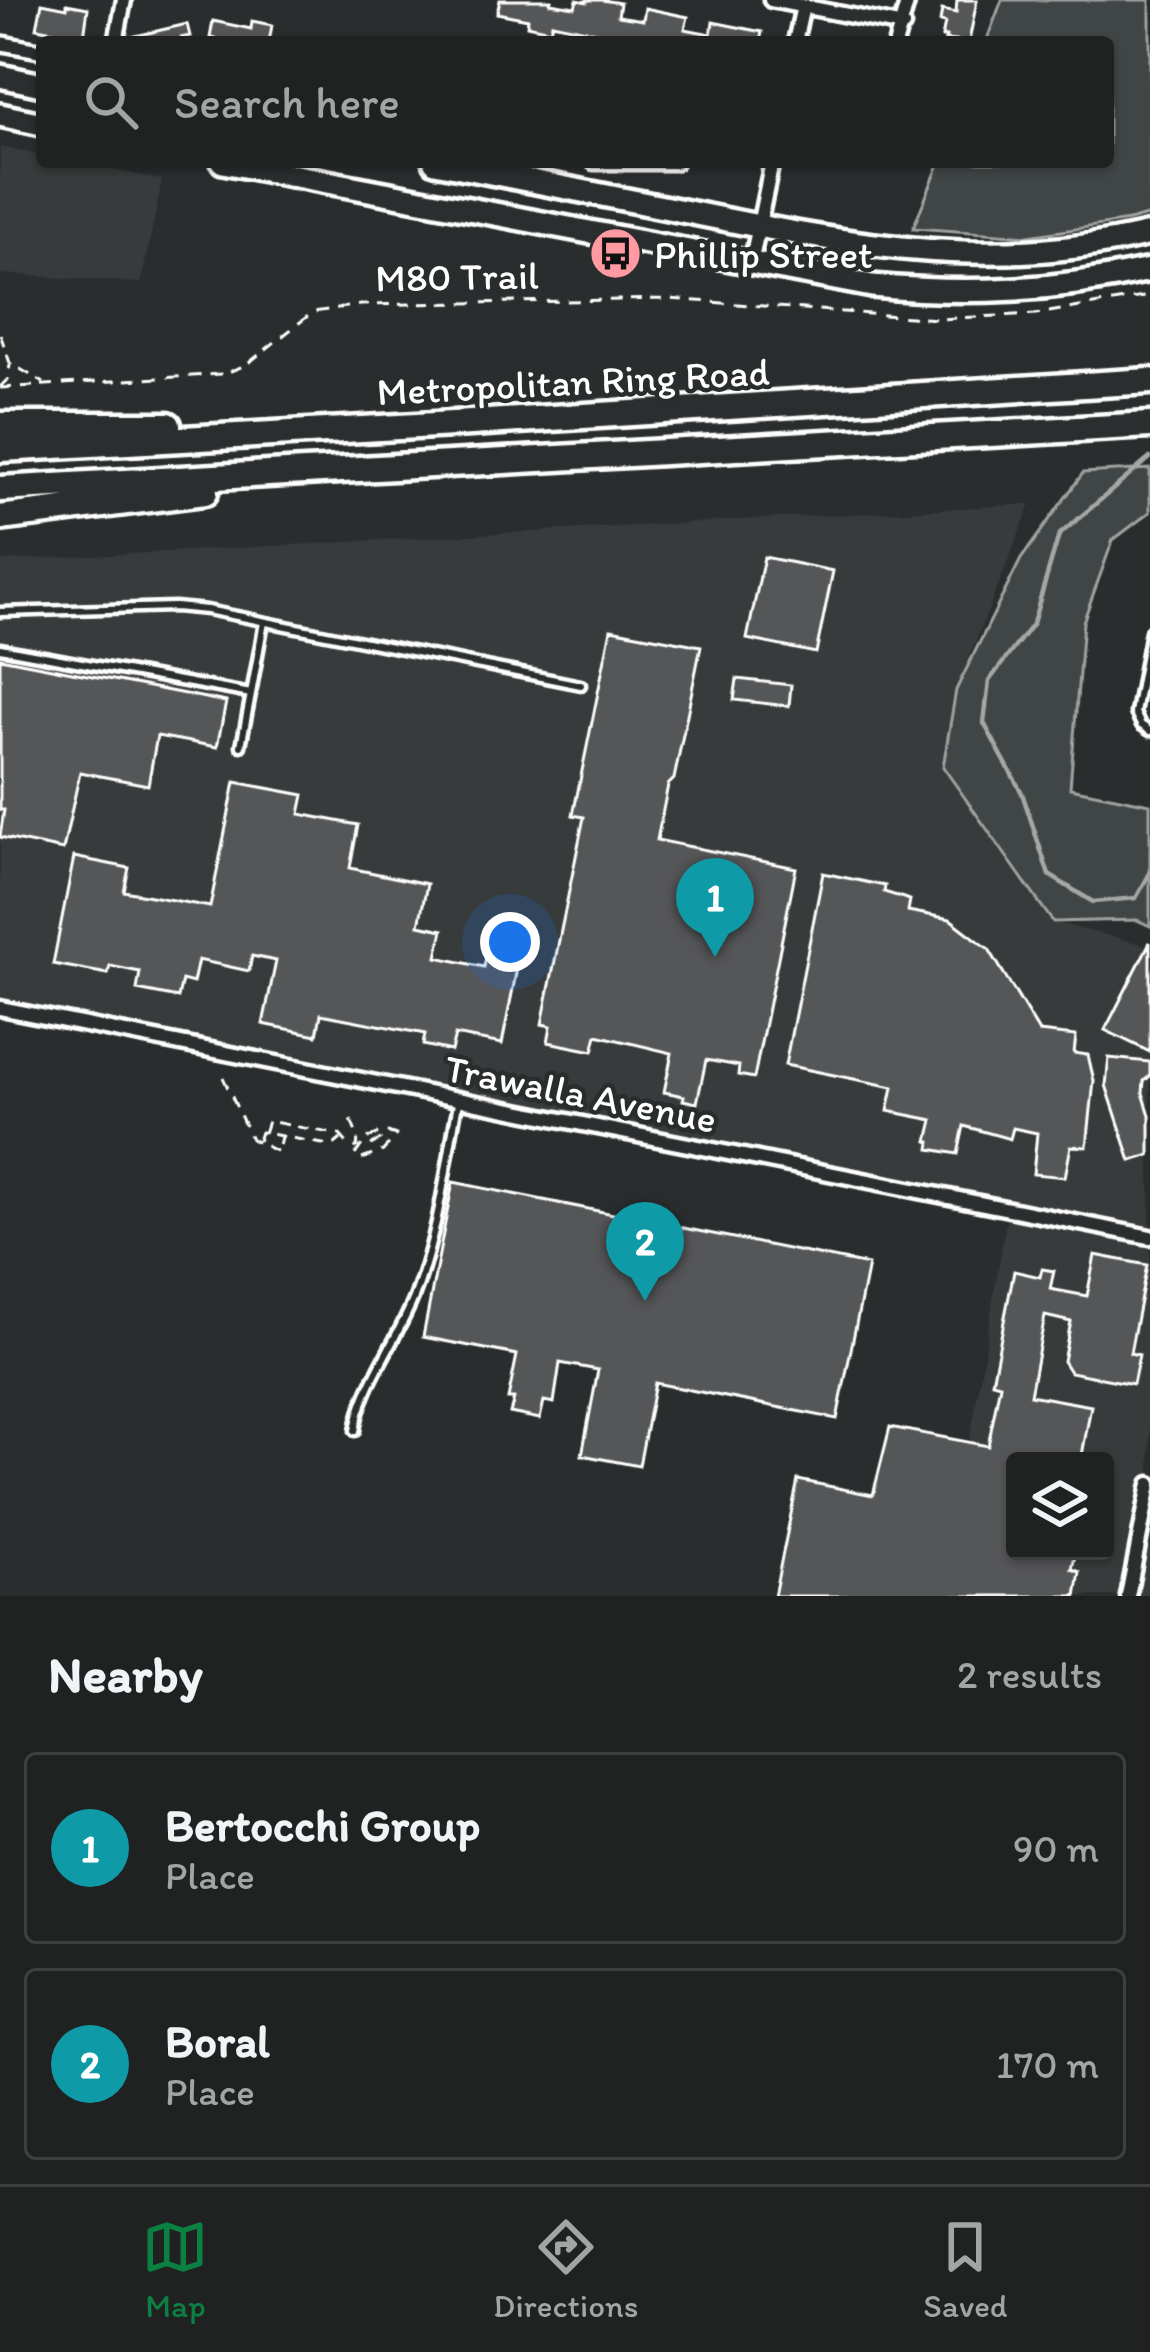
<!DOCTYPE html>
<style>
:root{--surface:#202222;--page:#282a2a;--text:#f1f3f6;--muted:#a2a4a5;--line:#3d3f40;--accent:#0b8043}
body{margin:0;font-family:Itim,sans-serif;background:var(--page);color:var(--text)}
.controls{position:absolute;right:36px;bottom:36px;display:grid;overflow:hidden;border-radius:12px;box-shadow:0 3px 9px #0004}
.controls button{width:108px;height:108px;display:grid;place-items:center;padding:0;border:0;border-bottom:3px solid var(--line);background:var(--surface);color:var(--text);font:60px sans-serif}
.you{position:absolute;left:510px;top:942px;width:42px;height:42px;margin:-30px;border:9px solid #fff;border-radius:50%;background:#1a73e8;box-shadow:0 0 0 18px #1a73e833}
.badge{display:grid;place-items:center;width:78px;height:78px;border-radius:50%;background:var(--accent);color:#fff;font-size:39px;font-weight:700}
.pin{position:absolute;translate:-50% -99px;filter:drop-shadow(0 3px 6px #0008)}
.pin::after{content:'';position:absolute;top:63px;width:42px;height:36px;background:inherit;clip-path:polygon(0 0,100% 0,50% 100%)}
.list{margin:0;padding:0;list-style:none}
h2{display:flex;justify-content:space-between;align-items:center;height:156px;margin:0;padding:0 48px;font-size:51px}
h2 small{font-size:39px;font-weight:400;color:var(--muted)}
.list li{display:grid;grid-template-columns:78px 1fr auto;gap:36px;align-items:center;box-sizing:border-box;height:192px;margin:0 24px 24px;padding:0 24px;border:3px solid var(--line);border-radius:12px}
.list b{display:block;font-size:45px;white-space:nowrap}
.list p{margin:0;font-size:39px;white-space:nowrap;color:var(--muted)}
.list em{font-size:39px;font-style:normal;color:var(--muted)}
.icon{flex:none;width:66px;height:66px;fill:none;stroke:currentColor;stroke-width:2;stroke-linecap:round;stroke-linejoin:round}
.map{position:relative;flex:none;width:1150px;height:1596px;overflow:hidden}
.search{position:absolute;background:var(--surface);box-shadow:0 3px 9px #0004;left:36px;right:36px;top:36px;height:132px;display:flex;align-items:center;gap:30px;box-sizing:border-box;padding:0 42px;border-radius:12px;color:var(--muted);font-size:45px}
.sheet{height:588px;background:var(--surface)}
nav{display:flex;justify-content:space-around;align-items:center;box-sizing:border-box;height:168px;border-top:3px solid var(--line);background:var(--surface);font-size:33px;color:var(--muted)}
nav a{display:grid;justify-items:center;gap:6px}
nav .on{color:var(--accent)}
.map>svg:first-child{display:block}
.built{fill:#373a3b;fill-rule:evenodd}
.green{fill:#414445;stroke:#a0a2a2;stroke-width:3}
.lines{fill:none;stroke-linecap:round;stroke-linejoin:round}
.stream{stroke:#a6a7a7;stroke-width:4.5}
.building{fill:#555758;stroke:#fff;stroke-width:3}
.lane-casing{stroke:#fff;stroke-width:15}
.street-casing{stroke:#fff;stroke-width:21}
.primary-casing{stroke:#fff;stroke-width:30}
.highway-casing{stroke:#fff;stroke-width:33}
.path{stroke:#fff;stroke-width:3;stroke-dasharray:12 9;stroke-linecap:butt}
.lane{stroke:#2a2d2e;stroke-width:6}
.street{stroke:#2a2d2e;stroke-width:12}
.primary{stroke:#2a2d2e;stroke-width:21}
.highway{stroke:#2a2d2e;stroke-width:24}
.labels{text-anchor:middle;stroke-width:9;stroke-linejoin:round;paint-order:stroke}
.poi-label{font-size:39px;fill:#fff;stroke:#2a2d2e;text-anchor:start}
.street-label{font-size:39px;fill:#fff;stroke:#2a2d2e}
</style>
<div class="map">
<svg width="1150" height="1596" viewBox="0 0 1150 1596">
<rect width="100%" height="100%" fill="#2a2d2e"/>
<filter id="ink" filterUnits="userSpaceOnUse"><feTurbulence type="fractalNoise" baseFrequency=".00833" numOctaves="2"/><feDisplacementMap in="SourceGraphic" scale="24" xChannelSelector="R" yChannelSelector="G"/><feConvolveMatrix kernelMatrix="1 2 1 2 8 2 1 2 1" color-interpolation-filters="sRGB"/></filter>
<g filter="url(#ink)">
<!-- built -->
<path class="built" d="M0,147L42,155V162H74L162,180L141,283L0,274Z
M1031,504L956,690L1053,922L1150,946V1596H944L1008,1209L0,1012V561ZM1015,1461H1105V1551H1015Z"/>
<!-- green -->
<path class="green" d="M1002,0H1150V215L1129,221L1028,236L913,228L940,162H1108V42H986Z
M1150,469V512L1113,540L1083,622L1070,788L1150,804V926L1137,920L1053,922L943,767L956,690L1021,559L1083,473Z"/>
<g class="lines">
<!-- stream -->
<path class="stream" d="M1150,458L1059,535L1033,623L989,681L984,723L1022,793L1049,875L1093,902L1136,898L1150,873"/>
</g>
<!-- building -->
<path class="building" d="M500,0H551L550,3L575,7L577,0L587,2V0H602L620,3L618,16L643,20L645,8L688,17L685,29L711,34L713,22L762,32L760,42H647L612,35L611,40L595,37L596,32L552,23L550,30L527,25L528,19L497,13Z
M957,0H977L969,42L945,40L946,37H942L945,23L940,22L942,10L956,13Z
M42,3L67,8V4L88,8L84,37L37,28Z
M213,21L251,29L252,21L272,25L269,42H215L216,39L210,38Z
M187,24L190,36L181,38L182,42H131V37Z
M764,557L833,571L816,653L747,639Z
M611,629L701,646L674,779L668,785L657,840L796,868L754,1078L738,1075L739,1066L706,1060L697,1103L683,1100L684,1096L664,1092L672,1053L597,1035L593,1051L548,1042L551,1026L542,1024L584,817L573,815Z
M0,658L226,702L217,747L157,736L148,785L80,772L63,850L0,837L4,810H0Z
M737,679L791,685L789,706L734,700Z
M235,782L304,795L300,814L358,825L350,868L427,884L419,925L443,930L437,957L484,967L491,932L523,938L502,1044L455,1035L451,1051L423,1045L425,1034L321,1014L317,1035L263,1024L276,961L252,956L249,971L198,960L193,983L182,980L178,998L137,990L140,972L110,966L108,974L53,964L74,857L129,868L124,891L210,907Z
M823,873L885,886L884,892L910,900L908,911L950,919L989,949L1039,1032L1076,1036L1074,1053L1088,1055L1094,1081L1087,1147L1071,1146L1065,1177L1033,1174L1037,1133L1013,1128L1010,1139L964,1126L958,1154L930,1149L931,1142L928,1141L933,1120L888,1111L893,1087L785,1065Z
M1150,942V1052L1105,1030Z
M1109,1058L1150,1062V1076L1144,1081L1143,1093L1150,1115V1155L1131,1161L1106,1085Z
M453,1182L868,1265L837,1419L655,1383L639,1466L582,1455L598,1370L560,1363L554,1403L544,1401L540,1419L510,1413L514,1399H508L517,1355L423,1337Z
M1095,1255L1147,1265L1130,1353L1139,1355L1133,1384L1070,1372L1063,1361L1071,1322L1045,1316L1030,1395L1091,1406L1081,1461H1015V1551H1076L1072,1569L1080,1572L1076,1596H774L798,1480L873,1495L890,1427L988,1446L1000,1384L992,1382L1014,1271L1040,1277L1042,1269L1054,1271L1050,1289L1087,1296Z"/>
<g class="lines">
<defs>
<path id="lane" d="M0,612L175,607L207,610L581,685
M1150,631L1135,713L1141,725L1150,731
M0,648L251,694L264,622
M241,746L251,694
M355,1431C361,1387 399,1338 415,1295C438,1234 446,1166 458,1103"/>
<path id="street" d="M771,0L903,26
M116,42L124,0
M795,42L803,6
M896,42L908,0
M0,43L42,51
M594,162H675
M751,264L772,162
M0,1008L1150,1237
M1128,1596L1150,1484"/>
<path id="primary" d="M0,76L42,85
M0,115L42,124
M223,162L872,286C969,295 1055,291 1150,270
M435,162C516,178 597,194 678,210C840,243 985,273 1150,234"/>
<path id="highway" d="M0,425H168
M0,449L471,423L1150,381
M0,489L1150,425
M0,518L205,492"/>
</defs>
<!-- lane casing -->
<use href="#lane" class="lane-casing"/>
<!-- street casing -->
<use href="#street" class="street-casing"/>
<!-- primary casing -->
<use href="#primary" class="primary-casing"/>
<!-- highway casing -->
<use href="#highway" class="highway-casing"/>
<!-- path -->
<path class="path" d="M0,334L10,363L44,383
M0,387L8,379L10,365
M0,388L223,374L246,365L313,312L361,305L670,299L937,319L1036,314L1150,296
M223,1077L251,1139L278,1152L281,1136
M351,1120L358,1138L357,1148
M264,1133L268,1121L340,1135L347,1143L357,1148
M258,1141L261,1132L328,1145L335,1144L341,1139
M371,1145L390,1134
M355,1155L366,1139L385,1131L396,1135L383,1151L362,1159"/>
<!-- lane -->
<use href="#lane" class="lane"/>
<!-- street -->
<use href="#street" class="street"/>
<!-- primary -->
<use href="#primary" class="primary"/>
<!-- highway -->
<use href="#highway" class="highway"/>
</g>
</g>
<!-- icons -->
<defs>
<symbol id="bus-disc" viewBox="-11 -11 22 22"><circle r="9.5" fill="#ff9aa2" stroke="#2a2d2e"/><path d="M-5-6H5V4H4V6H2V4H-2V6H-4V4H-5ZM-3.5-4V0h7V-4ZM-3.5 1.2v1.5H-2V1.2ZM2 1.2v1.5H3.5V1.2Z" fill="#111"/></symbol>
</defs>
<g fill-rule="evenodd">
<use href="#bus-disc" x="586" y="224" width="59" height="59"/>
</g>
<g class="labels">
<!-- poi labels -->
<g class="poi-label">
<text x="654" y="268">Phillip Street</text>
</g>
<!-- street labels -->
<g class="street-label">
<text transform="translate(457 276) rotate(-1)" y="14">M80 Trail</text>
<text transform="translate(573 381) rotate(-3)" y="14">Metropolitan Ring Road</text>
<text transform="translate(581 1093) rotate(11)" y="14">Trawalla Avenue</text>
</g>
</g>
</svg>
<div class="controls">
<button><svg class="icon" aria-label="layers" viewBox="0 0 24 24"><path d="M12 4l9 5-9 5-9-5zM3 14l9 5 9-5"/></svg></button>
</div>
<div class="you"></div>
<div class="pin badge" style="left:715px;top:957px;background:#0f9aa8">1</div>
<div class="pin badge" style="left:645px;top:1301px;background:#0f9aa8">2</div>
<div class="search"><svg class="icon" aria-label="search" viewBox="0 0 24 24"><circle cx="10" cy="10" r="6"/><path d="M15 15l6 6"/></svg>Search here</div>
</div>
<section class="sheet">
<h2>Nearby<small>2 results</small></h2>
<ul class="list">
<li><span class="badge" style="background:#0f9aa8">1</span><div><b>Bertocchi Group</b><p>Place</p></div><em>90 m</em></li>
<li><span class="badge" style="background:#0f9aa8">2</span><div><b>Boral</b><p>Place</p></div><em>170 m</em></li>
</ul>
</section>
<nav>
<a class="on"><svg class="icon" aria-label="map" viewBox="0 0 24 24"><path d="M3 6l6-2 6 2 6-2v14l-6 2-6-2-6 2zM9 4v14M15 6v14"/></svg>Map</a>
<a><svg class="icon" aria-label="directions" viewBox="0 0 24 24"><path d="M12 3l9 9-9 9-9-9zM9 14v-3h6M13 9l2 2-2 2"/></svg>Directions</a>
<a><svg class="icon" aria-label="saved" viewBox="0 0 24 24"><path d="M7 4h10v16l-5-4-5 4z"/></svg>Saved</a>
</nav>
